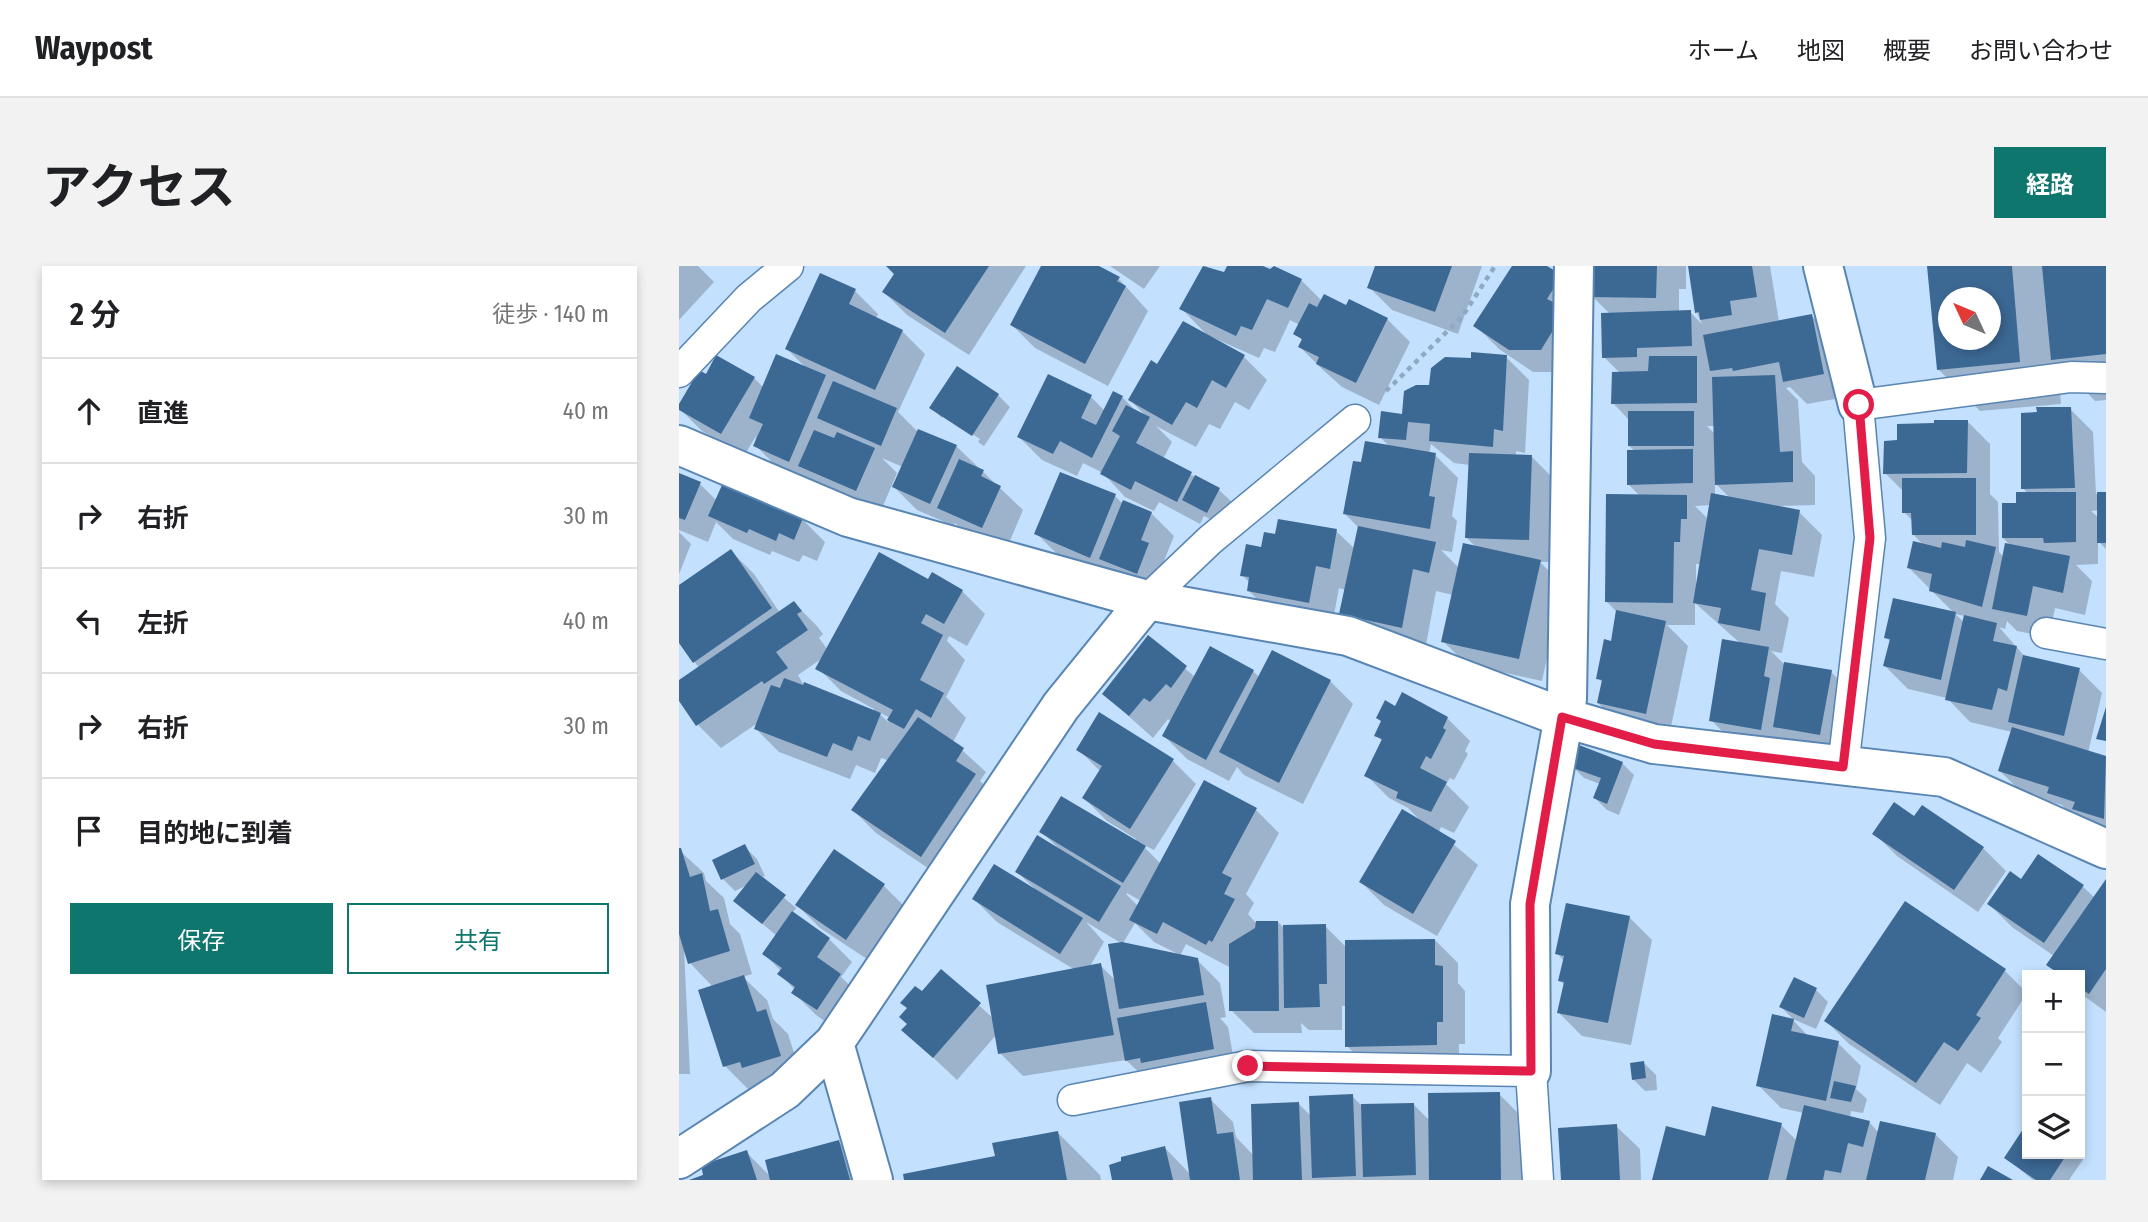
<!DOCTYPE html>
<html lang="ja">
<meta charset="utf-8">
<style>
:root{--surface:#fff;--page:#f2f2f2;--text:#202124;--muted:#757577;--line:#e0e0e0;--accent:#0f766e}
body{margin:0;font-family:"Fira Sans Condensed","Noto Sans JP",sans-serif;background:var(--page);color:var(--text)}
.controls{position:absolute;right:21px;bottom:21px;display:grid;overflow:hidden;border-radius:0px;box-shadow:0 4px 10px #0003}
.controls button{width:63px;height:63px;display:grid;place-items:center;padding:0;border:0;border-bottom:2px solid var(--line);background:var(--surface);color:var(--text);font:35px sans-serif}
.compass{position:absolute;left:1259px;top:21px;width:63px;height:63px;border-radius:50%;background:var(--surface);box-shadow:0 4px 10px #0003;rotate:314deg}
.stop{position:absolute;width:21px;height:21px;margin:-16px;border:5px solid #e11d48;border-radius:50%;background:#fff}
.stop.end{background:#e11d48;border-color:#fff;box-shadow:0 2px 7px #0008}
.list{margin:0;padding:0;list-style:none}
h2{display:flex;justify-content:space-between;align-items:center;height:91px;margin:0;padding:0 28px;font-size:30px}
h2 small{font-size:23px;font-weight:400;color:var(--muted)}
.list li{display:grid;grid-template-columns:46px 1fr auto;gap:21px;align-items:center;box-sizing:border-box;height:105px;padding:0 28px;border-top:2px solid var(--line)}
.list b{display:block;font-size:26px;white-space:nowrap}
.list em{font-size:23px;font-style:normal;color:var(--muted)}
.actions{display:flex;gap:14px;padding:21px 28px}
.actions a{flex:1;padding:16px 0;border:2px solid var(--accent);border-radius:0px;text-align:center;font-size:24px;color:var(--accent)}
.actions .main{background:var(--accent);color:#fff}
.icon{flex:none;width:38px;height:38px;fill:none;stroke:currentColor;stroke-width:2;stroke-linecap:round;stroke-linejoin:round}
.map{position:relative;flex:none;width:1427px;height:914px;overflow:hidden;border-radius:0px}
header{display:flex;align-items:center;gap:42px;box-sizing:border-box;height:98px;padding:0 35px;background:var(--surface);border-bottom:2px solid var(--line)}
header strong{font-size:33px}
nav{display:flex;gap:38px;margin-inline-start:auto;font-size:24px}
.intro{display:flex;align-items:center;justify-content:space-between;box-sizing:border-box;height:168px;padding:0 42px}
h1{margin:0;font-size:49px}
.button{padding:18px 32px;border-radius:0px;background:var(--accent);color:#fff;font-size:24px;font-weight:700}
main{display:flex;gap:42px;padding:0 42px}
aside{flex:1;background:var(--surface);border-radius:0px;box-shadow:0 4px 10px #0003}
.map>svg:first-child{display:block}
.shadow{fill:#0003;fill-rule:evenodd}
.building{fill:#3c6894;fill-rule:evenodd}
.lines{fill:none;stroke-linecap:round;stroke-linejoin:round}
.lane-casing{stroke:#5885b3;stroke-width:33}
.street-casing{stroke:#5885b3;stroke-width:42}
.path{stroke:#8fa8c3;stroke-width:4.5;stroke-dasharray:5 5;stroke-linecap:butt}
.lane{stroke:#fff;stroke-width:30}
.street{stroke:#fff;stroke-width:38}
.route{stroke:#e11d48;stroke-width:9}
</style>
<header>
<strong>Waypost</strong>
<nav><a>ホーム</a><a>地図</a><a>概要</a><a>お問い合わせ</a></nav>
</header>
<div class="intro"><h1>アクセス</h1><a class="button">経路</a></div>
<main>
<aside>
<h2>2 分<small>徒歩 · 140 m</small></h2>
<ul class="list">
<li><svg class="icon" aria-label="ahead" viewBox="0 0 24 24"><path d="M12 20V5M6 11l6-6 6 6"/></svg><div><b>直進</b></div><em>40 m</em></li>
<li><svg class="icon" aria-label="right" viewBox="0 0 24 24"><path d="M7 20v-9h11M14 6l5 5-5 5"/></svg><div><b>右折</b></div><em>30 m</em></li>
<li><svg class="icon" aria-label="left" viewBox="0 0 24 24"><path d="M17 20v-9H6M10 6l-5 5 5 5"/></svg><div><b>左折</b></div><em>40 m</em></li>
<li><svg class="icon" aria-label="right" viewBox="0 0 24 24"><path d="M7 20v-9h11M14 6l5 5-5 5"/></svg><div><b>右折</b></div><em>30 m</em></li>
<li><svg class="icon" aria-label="arrive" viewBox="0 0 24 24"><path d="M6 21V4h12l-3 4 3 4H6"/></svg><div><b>目的地に到着</b></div></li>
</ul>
<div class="actions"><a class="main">保存</a><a>共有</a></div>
</aside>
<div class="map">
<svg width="1427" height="914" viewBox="0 0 1427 914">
<rect width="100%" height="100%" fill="#c3e0fe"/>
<!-- shadow -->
<path class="shadow" d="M0,0H19L35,16L0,54Z
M209,0H347L290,89L228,49L205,26L216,10Z
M364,0H416L440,13L469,45L429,120L356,82L333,59Z
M431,0H481L465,23Z
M526,0L546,8L550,0H580L592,6L594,1L622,14L643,35L708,53L731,76L700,139L663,121L644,104L621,81L624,75L617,68L621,59L611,54L596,86L585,82L580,92L528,69L503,43Z
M697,0H803L779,68L713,44L690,21Z
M835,0H865L882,11L885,106H854L820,83L797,60Z
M913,0H1007V23H1000V46H1011L1023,58L1018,47L1011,0H1091L1100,56L1133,50L1156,73L1167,131L1128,138L1111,121L1107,122L1119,134L1123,196L1136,210V239L1098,240L1120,246L1143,269L1135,311L1102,305L1096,338L1110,352L1103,387L1092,385L1105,398L1152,406L1175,429L1164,491L1118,484L1107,472L1105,486L1055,477L1032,454L1061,377L1016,337V359H988L1009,380L990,470L942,460L919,437L924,417L919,412L933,377L939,347L928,336L961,230L949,218L956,185L950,180V154L934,137L941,107L925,91L932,49L913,30ZM1028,160H1036V168ZM1036,217L1052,233L1036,230ZM1032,239L1030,254L1016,240ZM1017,298H1023L1019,320H1017Z
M1250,0H1427V134L1416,135L1379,97L1382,138L1301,145L1259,103ZM1269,32H1311V74H1269Z
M176,25L199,48L197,53L223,65L246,88L219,146L239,166L277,180L344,244L327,284L283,264L276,257L275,260L238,244L215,221L224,201L203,192L218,207L201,247L144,223L135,214L133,218L99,202L76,179L77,170L65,190L23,165L0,142L27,110L75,112L85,122L129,104L108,83Z
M565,91L588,114L570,144L556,136L541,163L530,158L517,181L477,160L493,176L484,193L540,224L552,235L541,258L525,250L521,258L480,236L475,245L446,231L424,207L404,197L398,210L363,194L340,171L370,110L412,131L426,145L443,131L459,147L468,151L451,134L479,101Z
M827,91L850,114L846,187L837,185V190L853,191L876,214L873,296H861L884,319L863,415L787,398L764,375L774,329L757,325L746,384L685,371L662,348L667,324L660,322L653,359L593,348L570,325L571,317L563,309L598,270L657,265L676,283L680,262L666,248L684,198L711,181L701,171L752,121ZM752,178L775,197L791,199L788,272L799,283L780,302L762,284L773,286L778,255L773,250L779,212L756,189L750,188Z
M278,102L319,129L331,141L305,180L264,153L299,176L301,173L263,148V152L252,141Z
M1391,143L1414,166L1417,228L1427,227V283L1419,275V298L1397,299L1413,315L1406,349L1376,342L1370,371L1338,365L1328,355L1326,363L1320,361L1347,392L1400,404L1423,427L1409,487L1427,492V568L1393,550L1383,539L1344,528L1321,505L1333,466L1291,456L1268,432L1229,423L1206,400L1212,376L1207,372L1275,347L1230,302L1245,280L1234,268V255L1225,246V226L1206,207L1220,176L1288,155L1311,178V228L1319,236L1320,286L1325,291L1333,281L1324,272L1339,239L1349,228L1344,222ZM1420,244V252L1412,245ZM1276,348L1286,350L1285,356Z
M0,209L21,218L38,235L123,253L146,276L138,295L124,289L120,296L93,285L91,289L54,273L37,256L29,276L0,264Z
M436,230L444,238L472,247L495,270L485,295L492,302L481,329L380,290L357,267Z
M0,266L12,278L0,308Z
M52,285L75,308L101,347L115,337L138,360L144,368L140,372L149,384L250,315L283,325L306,348L288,380L270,370L268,375L286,394L267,431L287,452L274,476L307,506L301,515L319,532L265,613L197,567L174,544L211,495L202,492L196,507L177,499L171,513L100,486L77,463L80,456L42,482L19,459L0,432V416L20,402L0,374V321ZM145,391L139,402L162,425L195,443L194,445L124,418L119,409ZM200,446L211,452L209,456L200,447Z
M469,371L516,411L574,405L581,412L651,415L674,438L624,538L565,509L558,501L550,515L508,493L485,470L492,456L489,453L474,472L425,428Z
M717,442L768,452L791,475L786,485L789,488L775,514L771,512L767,518L790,541L775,567L762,561L760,566L799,599L758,670L705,639L682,616L743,556L729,542L710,532L687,509L704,476L697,469Z
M399,483L494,495L517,518L475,584L461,577L482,598L525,516L577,544L600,567L567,628L575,637L569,648L577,657L599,656L606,663L646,660L667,681L756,674L779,697V717L786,725V778H780V802L691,803L668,780V740H663V764H630L622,757L623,767H575L552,744V702L507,678L501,690L518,694L541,717L547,751L541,752L549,761L557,806L471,817L447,794L344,810L321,787L318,768L278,814L225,764L243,727L263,706L315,753L396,704L318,656L295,633L355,622L338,606L379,582L363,566L456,576L457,573L428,555L405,532L421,505ZM448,627L462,635L459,640L447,628ZM407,656L442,677L437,715L421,699L410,702L425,676ZM456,657L475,676L499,688L444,677Z
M943,497L955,509L940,549L928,544L916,532L921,518L905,512L893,500Z
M1195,567L1304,582L1327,605L1299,646L1218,590Z
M66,581L78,593L86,610L82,612L117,642L155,586L204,619L227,642L191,695L141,662L119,640L113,647L150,673L173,696L162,711L184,732L161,766L137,749L114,726L116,724L100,707L102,705L85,688L98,670L56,635L70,618L56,625L44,613Z
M0,584L25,607L27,615L45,632L51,658L61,668L73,708L64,711L88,734L94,753L109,768L123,812L69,823L46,800L34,721L11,697L5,683L11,808H0V669L3,671L0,662Z
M1343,616L1403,620L1416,632L1427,616V746L1401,727V709H1380L1369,699L1375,690L1333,661L1310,638Z
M950,651L973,674L952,779L903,770L880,747L886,719L881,715L885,695L878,687Z
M1326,705L1348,727L1319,772L1323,776L1302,807L1288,797L1261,839L1170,778L1147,755Z
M1137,724L1149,736L1137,763L1114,753L1102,741Z
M1114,754L1130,771L1159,777L1182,800L1177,823L1188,833L1184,847L1172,845L1171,852L1190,856L1200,867L1256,868L1279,891L1274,914H975L1028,872L1102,859L1118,875L1125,847L1102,842L1079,819Z
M965,797L977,809L978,824L966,825L954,813Z
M820,828L843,851L844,914H435L486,882L512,909L531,833L554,856L557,871L575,890L620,838L633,851L673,830L682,839L734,838L751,855Z
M937,860L961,883L962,914H883Z
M1348,860V888H1401L1405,892L1390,914H1354L1327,892Z
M379,867L421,909L422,914H227L318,892Z
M160,876L198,914H14L67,886L92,911Z"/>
<!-- building -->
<path class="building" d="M207,0H310L266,67L203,26L215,8Z
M362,0H420L441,11L438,15L447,20L406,98L331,59Z
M524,0L545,6L548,0H584L591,3L595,0L623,13L609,42L588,33L573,64L562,60L557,70L500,43Z
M696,0H773L756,46L688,22Z
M833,0H868L883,9L868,33L876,37V61L862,84H830L794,60Z
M912,0H978L977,32L911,31Z
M1009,0H1073L1078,31L1051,35L1053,49L1021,54L1020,46L1016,47Z
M1248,0H1333L1341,96L1258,104ZM1269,32H1311V74H1269Z
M1363,0H1427V88L1372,94Z
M141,7L177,23L170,38L224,64L196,124L106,83Z
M645,28L667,39L670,33L709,52L677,117L637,98L640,91L619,81L623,73L614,68L630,37L638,41Z
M1012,44L1013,80L958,82V91L923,92L922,47Z
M1133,48L1145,108L1104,116L1100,96L1054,105L1053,102L1031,105L1024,69Z
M504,55L566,89L547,122L533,114L518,142L507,136L493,159L449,134L472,94L478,98Z
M792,86L828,89L824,165L815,163L814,181L750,175L751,158L729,156L727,174L699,172L702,145L723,148L725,125L737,119H750L752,102L766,91L792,92Z
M97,88L147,109L110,196L74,180L84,158L70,152Z
M37,89L76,111L42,168L0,144V138L20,104L27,108Z
M970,90H1018V137L932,138L933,106L969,105Z
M278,100L320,128L293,170L250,142Z
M369,108L413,129L402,152L417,159L434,125L444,130L413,192L381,175L374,188L338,171Z
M1096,109L1101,186L1114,185V216L1036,219L1033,111Z
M154,115L218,142L202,180L138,152Z
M447,139L471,151L457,177L513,206L498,236L456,215L452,224L421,208L441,170L433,165Z
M1357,141H1392L1396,222L1342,223V147L1358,146Z
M949,145H1015V180H949Z
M1255,154H1289L1288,207L1204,208L1205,175L1218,174V158L1255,157Z
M239,163L278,179L251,238L213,221Z
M135,164L155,172L158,166L196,182L177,225L119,200Z
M686,175L757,187L750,230L756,231L751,263L664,248L674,195L682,196Z
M1014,183V217L948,219V184Z
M790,187L853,189L850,274L786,272Z
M280,193L305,204L302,210L322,220L303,262L258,242Z
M381,206L437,228L411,292L355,268Z
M0,207L22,216L6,254L0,252Z
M516,209L541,222L528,247L503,234Z
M1223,212H1297V269H1233L1232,247H1223Z
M44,217L124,252L115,274L100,267L97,275L70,263L68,267L29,250Z
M1337,226H1397V276L1365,277L1364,272H1323V237H1337Z
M1418,226H1427V277H1418Z
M1032,227L1121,244L1113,289L1080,283L1072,324L1087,327L1081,365L1039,357L1042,342L1014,337Z
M927,228L1008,229V253H1002L1001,276H995L994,337L926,336Z
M444,234L473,246L462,274L470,277L458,308L420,293Z
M599,253L658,263L651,303L637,300L630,337L568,325L570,311L561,310L567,278L582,281L585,266L596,268Z
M679,260L757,276L750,307L734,303L723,362L660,348Z
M1287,274L1317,281L1303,341L1250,325L1253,308L1228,302L1234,275L1262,282L1263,276L1286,281Z
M784,277L862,294L840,393L762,376Z
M1326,277L1391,290L1384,327L1354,320L1348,350L1313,343Z
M52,283L93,342L14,397L0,377V319Z
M200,286L249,313L253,306L284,324L265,358L247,348L242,357L264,369L241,414L265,427L252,452L237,443L225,463L208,454L214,444L136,403Z
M1214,332L1277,346L1262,414L1204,400L1211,373L1205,372Z
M115,335L123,345L118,348L129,364L97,386L109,402L85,418L83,415L17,460L0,435V414Z
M937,344L987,355L967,448L918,437L923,414L917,413L925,373L932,375Z
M1285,349L1318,357L1314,375L1338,380L1328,425L1319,422L1313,444L1266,434Z
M469,369L508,400L492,422L487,418L471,436L465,432L450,450L423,428Z
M1043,373L1090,381L1085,410L1091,412L1082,464L1030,455Z
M531,380L575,404L527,494L483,470Z
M593,384L652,414L600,517L540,486Z
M1344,389L1401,402L1385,470L1329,456Z
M1105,396L1153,404L1141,469L1094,461Z
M105,412L124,419L125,416L202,447L191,475L179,470L173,485L154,477L148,491L75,463L92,419L101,422Z
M723,426L769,451L764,462L767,464L752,493L747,490L741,502L768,516L752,546L717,532L719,526L685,510L703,473L695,470L702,455L697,452L706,434L716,440Z
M1427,441V475L1417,473Z
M420,446L495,493L451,563L403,532L423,500L397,484Z
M239,451L285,482L277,495L297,508L242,591L172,544Z
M1333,461L1427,490L1425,553L1393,543L1396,536L1368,527L1370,521L1319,505Z
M900,479L944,496L928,538L914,532L922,512L891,501Z
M525,514L578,542L543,607L553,612L545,628L556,633L533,676L530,674L527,679L484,656L478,668L450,654Z
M382,530L467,580L444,617L360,566Z
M1215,536L1235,550L1243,539L1305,581L1275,624L1193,568Z
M723,543L777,575L734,648L680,616Z
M358,569L442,620L420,656L336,606Z
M66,578L76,598L42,614L33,594Z
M0,582H2L11,611L23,607L31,645L39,643L51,685L9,698L0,668Z
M155,583L206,618L167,674L116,639Z
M1359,588L1405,619L1365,677L1308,638L1331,605L1342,613Z
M315,598L404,652L381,688L293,633Z
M77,606L107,629L83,658L54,635Z
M1427,613V703L1410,728L1401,722V709H1382L1367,699Z
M1226,635L1327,703L1297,749L1302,752L1279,785L1265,776L1237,817L1145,755Z
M887,637L951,650L929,757L878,747L885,716L879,715L885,690L876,688Z
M113,645L151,672L138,691L162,708L138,744L112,727L116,721L98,708L103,702L83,688Z
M577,655H599L600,745H550V678L576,662Z
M647,658L648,718H640L641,741L605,742L604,659Z
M756,673V699L764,700V756H758V779L666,781V674Z
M443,676L519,692L525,729L440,743L429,678Z
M422,697L435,769L319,788L307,719Z
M262,703L302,737L254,792L222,764L228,758L220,751L228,742L221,737L236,720L243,725Z
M65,709L78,746L87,743L102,790L63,802L61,796L44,801L19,724Z
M1115,711L1138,722L1125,752L1100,741Z
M527,736L535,783L462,797L461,792L446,795L438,752Z
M1093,748L1115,753L1112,765L1160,775L1147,835L1077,820Z
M965,795L967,812L953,814L951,797Z
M1155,815L1177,820L1172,836L1151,832Z
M821,826L822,914H750L749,827Z
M674,828L677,910L633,912L630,830Z
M532,831L538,868L554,866L561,914H511L500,836Z
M620,836L623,914H574L572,838Z
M735,837L737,909L684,911L682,838Z
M1125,839L1191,855L1184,881L1169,877L1162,907L1146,904L1144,914H1107Z
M1033,840L1103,857L1089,914H973L987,860L1026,870Z
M1201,855L1257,867L1246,914H1187Z
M1348,857V888H1388L1371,914H1357L1325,892Z
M938,858L941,914H882L879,862Z
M379,865L388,914H225L224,908L316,890L313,877Z
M160,874L171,914H91L86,894Z
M486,880L494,914H433L430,899L442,895V891Z
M68,884L78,914H10L24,909L22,899Z
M1309,900L1334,914H1301Z"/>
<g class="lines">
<defs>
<path id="lane" d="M0,106L70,32L109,0
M468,334L531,274L676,154
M1367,367L1427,378
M1164,501L1191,272L1179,139L1392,111L1427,112
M394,834L569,800L852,805L859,914"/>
<path id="street" d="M1144,0L1179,139
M0,179L169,251L468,334L669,370L883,451L975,478L1265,511L1427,583
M852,805L851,638L888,433L895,0
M0,893L106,824L155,777
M194,914L155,777L382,440L468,334"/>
</defs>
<!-- lane casing -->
<use href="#lane" class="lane-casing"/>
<!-- street casing -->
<use href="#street" class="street-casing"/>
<!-- path -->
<path class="path" d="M707,125L783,51L816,0"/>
<!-- lane -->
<use href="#lane" class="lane"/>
<!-- street -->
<use href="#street" class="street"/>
</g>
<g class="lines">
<!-- route -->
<path class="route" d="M569,800L852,805L851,638L883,451L975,478L1164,501L1191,272L1180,139"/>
</g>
</svg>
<div class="controls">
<button>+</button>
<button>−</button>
<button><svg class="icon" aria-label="layers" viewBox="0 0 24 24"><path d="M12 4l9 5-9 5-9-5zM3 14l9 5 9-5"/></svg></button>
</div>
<svg class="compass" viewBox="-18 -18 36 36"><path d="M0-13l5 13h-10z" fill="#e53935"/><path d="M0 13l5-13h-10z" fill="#757577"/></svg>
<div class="stop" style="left:1180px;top:139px"></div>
<div class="stop end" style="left:569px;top:800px"></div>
</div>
</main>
